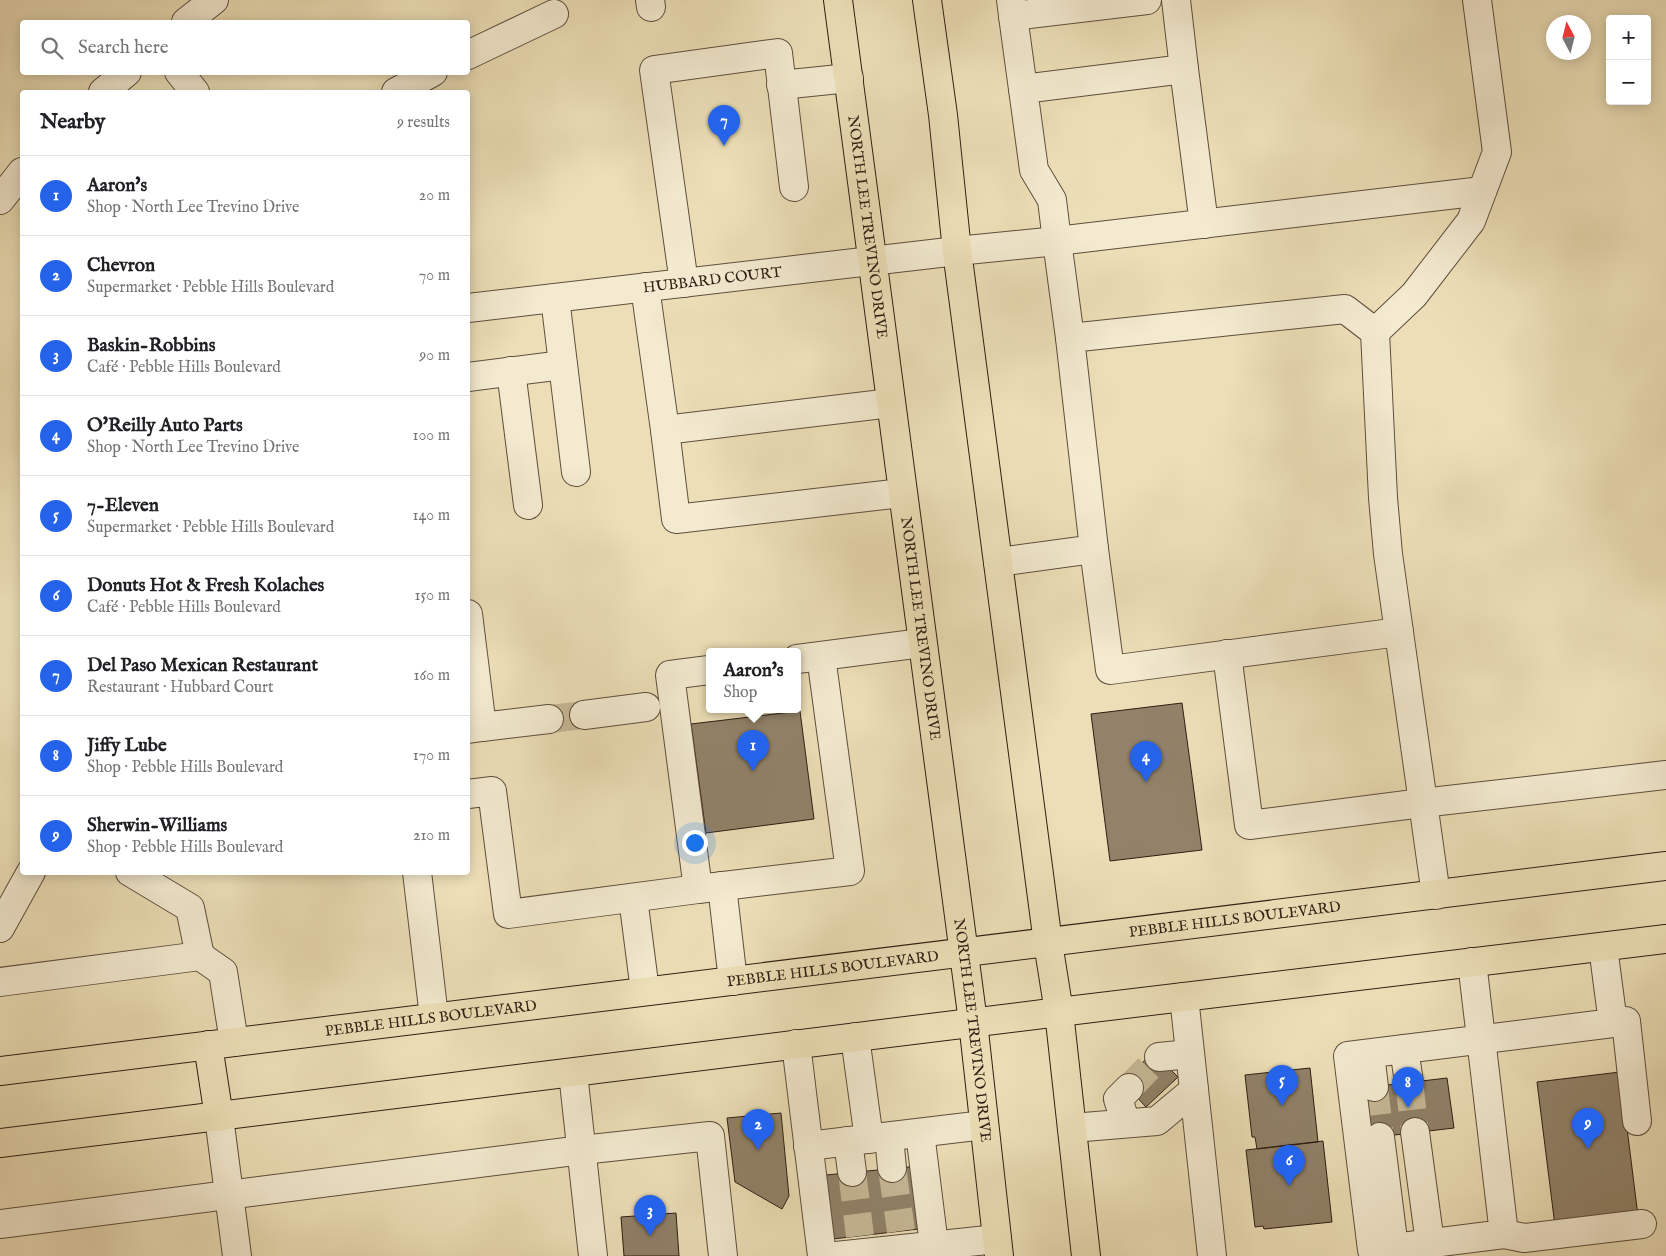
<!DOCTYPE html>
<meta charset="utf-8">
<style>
:root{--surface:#fff;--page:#f6f6f6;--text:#202124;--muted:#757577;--line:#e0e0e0;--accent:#2563eb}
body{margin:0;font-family:"IM FELL English",serif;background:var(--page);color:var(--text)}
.controls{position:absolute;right:15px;top:15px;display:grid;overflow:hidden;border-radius:5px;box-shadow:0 2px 12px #0003}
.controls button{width:45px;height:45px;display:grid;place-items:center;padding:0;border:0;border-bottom:1px solid var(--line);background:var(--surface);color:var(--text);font:25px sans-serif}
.compass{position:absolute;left:1546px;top:15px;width:45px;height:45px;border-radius:50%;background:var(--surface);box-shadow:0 2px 12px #0003;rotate:353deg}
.you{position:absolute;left:694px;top:842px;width:18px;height:18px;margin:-12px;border:4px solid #fff;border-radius:50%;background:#1a73e8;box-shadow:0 0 0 8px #1a73e833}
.badge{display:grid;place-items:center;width:32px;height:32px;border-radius:50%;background:var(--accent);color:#fff;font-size:16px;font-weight:700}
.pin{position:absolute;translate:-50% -41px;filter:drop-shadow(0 1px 2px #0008)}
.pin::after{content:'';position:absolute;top:26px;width:18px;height:15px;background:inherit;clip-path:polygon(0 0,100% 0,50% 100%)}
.popup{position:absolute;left:706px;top:648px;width:95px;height:65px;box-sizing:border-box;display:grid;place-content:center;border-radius:5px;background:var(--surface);filter:drop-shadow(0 1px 4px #0005);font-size:16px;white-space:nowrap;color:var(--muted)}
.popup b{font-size:19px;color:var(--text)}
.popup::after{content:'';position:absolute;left:50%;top:100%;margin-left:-10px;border:10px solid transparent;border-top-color:var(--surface)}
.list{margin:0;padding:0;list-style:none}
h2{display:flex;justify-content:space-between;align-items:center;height:65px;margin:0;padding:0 20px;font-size:21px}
h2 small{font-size:16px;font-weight:400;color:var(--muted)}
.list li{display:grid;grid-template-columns:32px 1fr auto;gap:15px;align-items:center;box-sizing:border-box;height:80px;padding:0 20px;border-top:1px solid var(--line)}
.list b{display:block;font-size:19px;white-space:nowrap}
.list p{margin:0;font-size:16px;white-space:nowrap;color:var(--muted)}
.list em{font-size:16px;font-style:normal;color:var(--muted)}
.icon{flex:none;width:28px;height:28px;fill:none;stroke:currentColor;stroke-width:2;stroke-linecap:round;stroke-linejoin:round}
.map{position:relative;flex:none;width:1666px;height:1256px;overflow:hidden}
.search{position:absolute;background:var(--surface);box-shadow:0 2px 12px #0003;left:20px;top:20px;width:450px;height:55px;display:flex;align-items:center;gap:12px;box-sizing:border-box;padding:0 18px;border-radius:5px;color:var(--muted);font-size:19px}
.panel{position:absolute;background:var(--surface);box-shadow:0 2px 12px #0003;left:20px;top:90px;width:450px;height:785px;border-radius:5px}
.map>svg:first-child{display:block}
.building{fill:#918269;stroke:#2e1e14}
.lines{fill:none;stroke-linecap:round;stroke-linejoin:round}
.minor-tunnel{stroke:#c6b896;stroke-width:28;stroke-dasharray:28 14;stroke-linecap:butt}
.minor-casing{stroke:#5e4e3d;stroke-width:30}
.major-casing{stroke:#2e1e14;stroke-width:30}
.minor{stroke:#f3ead0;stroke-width:28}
.major{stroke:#ecdfb7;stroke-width:28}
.labels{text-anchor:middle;stroke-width:5;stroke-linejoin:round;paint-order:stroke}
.street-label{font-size:15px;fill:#2e1e14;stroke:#f3ead0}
</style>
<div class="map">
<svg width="1666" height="1256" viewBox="0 0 1666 1256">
<rect width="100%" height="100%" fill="#ecdfb7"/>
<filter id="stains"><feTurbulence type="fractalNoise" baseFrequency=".004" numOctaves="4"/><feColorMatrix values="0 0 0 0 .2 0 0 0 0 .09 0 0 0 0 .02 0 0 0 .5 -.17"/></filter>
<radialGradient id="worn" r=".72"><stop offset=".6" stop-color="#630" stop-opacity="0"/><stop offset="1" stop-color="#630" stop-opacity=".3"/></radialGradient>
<!-- building -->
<path class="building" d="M1182,703L1202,850L1110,861L1091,714Z
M800,711L814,819L706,833L691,724Z
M1153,1052L1178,1077L1146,1107L1123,1082Z
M1310,1068L1318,1142L1257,1149L1255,1137H1252L1245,1075Z
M1620,1072L1638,1216L1555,1226L1537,1082Z
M1447,1078L1454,1128L1369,1138L1363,1088Z
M781,1113L789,1196L782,1209L735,1182L727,1118Z
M1323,1141L1332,1222L1264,1229L1263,1226L1255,1227L1246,1150Z
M919,1166L927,1228L833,1239L826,1175Z
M676,1213L679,1256H624L621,1217Z"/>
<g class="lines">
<!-- minor-tunnel -->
<path class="minor-tunnel" d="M549,719L584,715
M1409,1082L1415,1132
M1374,1087L1380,1137
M1129,1088L1159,1057
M892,1168L901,1231
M852,1172L860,1236"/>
<defs>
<g id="minor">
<path d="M650,0L651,7"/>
<path d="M1011,0L1013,16L1147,0"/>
<path d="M1176,0L1184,69L1023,89L1034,170L1052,200L1057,241L1482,191"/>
<path d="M1013,16L1023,89"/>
<path d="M186,22L214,0"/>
<path d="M468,55L554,14"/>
<path d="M1184,69L1204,224"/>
<path d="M179,72L195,92"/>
<path d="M781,85L849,78"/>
<path d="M103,92L127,72"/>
<path d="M396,92L433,72"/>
<path d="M0,200L22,172"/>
<path d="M684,283L654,70L778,53L794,187"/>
<path d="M645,287L665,430"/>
<path d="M555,298L576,472"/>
<path id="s1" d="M468,308L957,251L1057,241L1070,338"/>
<path d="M1375,332L1414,295L1471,221L1497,152L1477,0"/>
<path d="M511,371L528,505"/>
<path d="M468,377L563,365"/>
<path d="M891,403L665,430L676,519L902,493"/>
<path d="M1094,549L1110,670L1399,632"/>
<path d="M998,562L1094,549L1070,338L1345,309L1375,332L1383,498L1388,554L1436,895"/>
<path d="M468,614L482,727L468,729"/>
<path d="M1227,654L1249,825L1422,803L1666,775"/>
<path d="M797,659L922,643"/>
<path d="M709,670L670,675L698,889L850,871L821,656"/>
<path d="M584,715L646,707"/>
<path d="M482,727L549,719"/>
<path d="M468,794L492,791L508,914L698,889"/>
<path d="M130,872L190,908L200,956"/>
<path d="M417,872L434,1017"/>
<path d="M722,886L733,981"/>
<path d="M633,898L645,991"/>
<path d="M0,928L31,872"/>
<path d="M0,982L200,956L223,972L234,1042"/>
<path d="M1184,997L1212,1256"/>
<path d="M1613,1023L1626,1021L1637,1121"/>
<path d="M855,1037L869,1139"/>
<path d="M796,1044L822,1256"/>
<path d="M1404,1049L1409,1082"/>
<path d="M1370,1054L1374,1087"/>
<path d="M1159,1057L1190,1054"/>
<path d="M573,1073L593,1256"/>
<path d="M219,1117L237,1256"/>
<path d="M1126,1123L1118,1099L1129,1088"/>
<path d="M1072,1128L1157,1121L1194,1090"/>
<path d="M1415,1132L1430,1243"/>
<path d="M920,1133L934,1245V1256"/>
<path d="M889,1137L892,1168"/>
<path d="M1380,1137L1394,1248L1504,1234L1472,962"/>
<path d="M848,1141L852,1172"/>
<path d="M808,1146L984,1125"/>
<path d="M0,1224L582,1150L710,1136L723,1256"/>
<path d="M1504,1234L1524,1238L1642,1224"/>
<path d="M1394,1248L1372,1250L1348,1056L1613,1023L1603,947"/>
<path d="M836,1256L997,1239"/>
</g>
<g id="major">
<path id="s2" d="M838,0L973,1022L999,1256"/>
<path d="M927,0L943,115L957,251L1048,943L1059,1012L1086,1256"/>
<path d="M208,1045L219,1117"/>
<path id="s3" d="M0,1071L1666,866"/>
<path d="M0,1143L1059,1012L1666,939"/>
</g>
</defs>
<!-- minor casing -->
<use href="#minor" class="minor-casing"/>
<!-- major casing -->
<use href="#major" class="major-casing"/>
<!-- minor -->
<use href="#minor" class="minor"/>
<!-- major -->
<use href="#major" class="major"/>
</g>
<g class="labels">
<!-- street labels -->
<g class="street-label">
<text dy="5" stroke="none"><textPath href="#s2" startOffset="229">NORTH LEE TREVINO DRIVE</textPath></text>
<text dy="5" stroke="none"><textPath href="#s1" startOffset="246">HUBBARD COURT</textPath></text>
<text dy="5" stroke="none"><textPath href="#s2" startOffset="634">NORTH LEE TREVINO DRIVE</textPath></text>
<text dy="5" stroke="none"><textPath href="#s3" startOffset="1244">PEBBLE HILLS BOULEVARD</textPath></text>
<text dy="5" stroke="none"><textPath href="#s3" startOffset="839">PEBBLE HILLS BOULEVARD</textPath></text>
<text dy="5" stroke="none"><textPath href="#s3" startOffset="434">PEBBLE HILLS BOULEVARD</textPath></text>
<text dy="5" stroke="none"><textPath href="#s2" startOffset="1039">NORTH LEE TREVINO DRIVE</textPath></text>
</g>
</g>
<rect width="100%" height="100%" filter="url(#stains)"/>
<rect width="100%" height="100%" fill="url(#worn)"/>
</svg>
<div class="controls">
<button>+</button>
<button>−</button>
</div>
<svg class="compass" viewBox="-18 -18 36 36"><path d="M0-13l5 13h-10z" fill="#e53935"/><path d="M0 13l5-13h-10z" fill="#757577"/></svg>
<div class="you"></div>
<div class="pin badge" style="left:753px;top:771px">1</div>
<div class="popup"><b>Aaron's</b>Shop</div>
<div class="pin badge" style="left:758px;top:1150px">2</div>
<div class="pin badge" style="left:650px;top:1236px">3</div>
<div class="pin badge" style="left:1146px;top:782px">4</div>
<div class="pin badge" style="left:1282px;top:1106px">5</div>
<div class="pin badge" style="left:1289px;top:1186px">6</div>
<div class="pin badge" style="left:724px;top:146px">7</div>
<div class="pin badge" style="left:1408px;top:1108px">8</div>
<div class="pin badge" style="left:1588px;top:1149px">9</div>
<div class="search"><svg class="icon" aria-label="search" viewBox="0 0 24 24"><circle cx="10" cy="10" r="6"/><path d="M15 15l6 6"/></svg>Search here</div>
<section class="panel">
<h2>Nearby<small>9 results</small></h2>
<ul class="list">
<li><span class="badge">1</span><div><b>Aaron's</b><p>Shop · North Lee Trevino Drive</p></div><em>20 m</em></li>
<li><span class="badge">2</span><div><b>Chevron</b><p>Supermarket · Pebble Hills Boulevard</p></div><em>70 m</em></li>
<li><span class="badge">3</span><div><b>Baskin-Robbins</b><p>Café · Pebble Hills Boulevard</p></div><em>90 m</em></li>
<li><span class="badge">4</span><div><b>O'Reilly Auto Parts</b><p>Shop · North Lee Trevino Drive</p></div><em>100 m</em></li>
<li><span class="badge">5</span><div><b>7-Eleven</b><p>Supermarket · Pebble Hills Boulevard</p></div><em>140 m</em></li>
<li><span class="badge">6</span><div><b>Donuts Hot &amp; Fresh Kolaches</b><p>Café · Pebble Hills Boulevard</p></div><em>150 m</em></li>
<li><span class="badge">7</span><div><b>Del Paso Mexican Restaurant</b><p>Restaurant · Hubbard Court</p></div><em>160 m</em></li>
<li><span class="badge">8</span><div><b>Jiffy Lube</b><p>Shop · Pebble Hills Boulevard</p></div><em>170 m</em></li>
<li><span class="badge">9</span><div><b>Sherwin-Williams</b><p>Shop · Pebble Hills Boulevard</p></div><em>210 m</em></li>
</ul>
</section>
</div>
